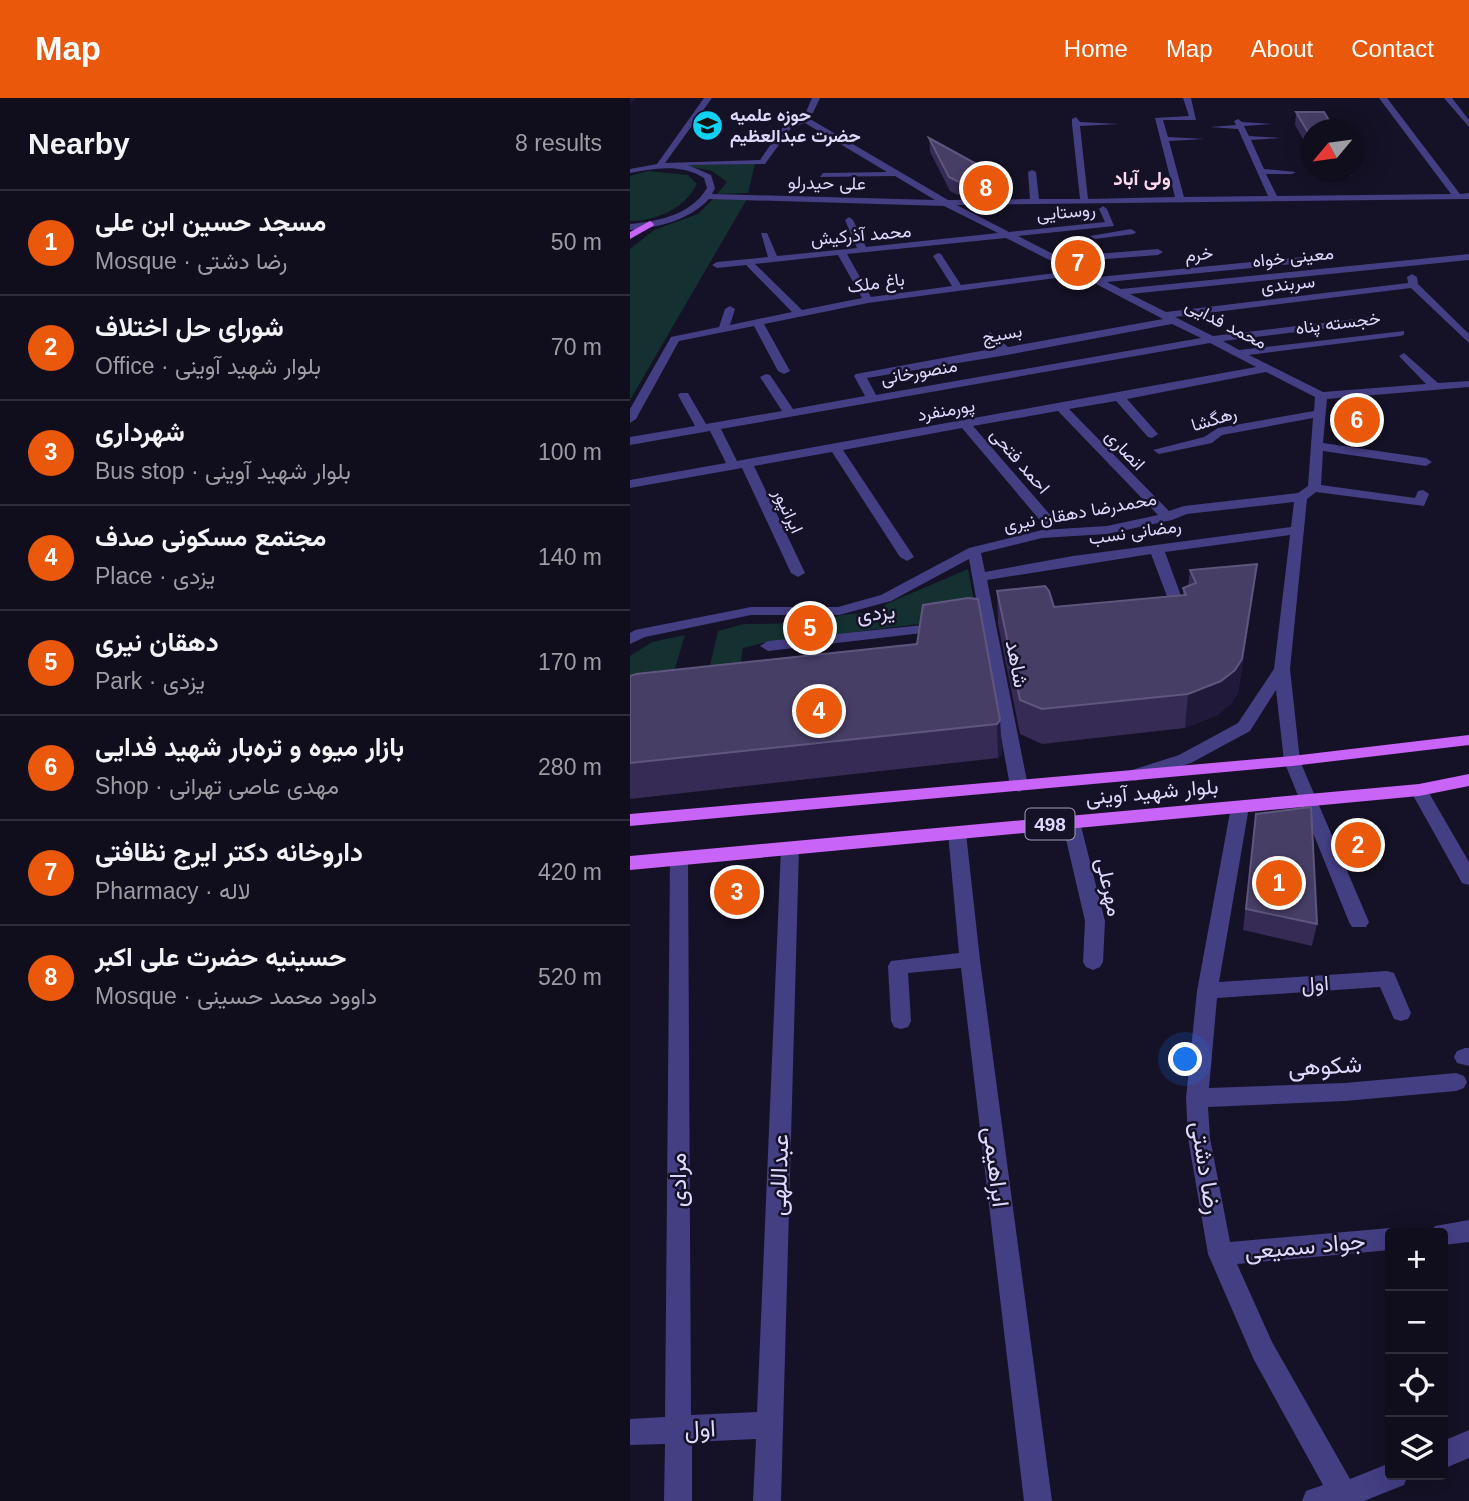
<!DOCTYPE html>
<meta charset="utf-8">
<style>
:root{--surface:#100d1c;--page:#191625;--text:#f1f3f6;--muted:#9c9ca3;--line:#302d3b;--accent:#ea580c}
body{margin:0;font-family:Helvetica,Vazirmatn,sans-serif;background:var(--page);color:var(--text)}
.controls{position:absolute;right:21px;bottom:21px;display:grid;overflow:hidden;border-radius:7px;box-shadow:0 7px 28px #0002}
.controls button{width:63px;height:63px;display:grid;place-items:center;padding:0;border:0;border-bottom:2px solid var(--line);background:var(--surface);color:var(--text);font:35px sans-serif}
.compass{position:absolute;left:671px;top:21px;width:63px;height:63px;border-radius:50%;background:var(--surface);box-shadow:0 7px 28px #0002;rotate:241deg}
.you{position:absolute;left:556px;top:962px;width:24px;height:24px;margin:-18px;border:5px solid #fff;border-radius:50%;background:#1a73e8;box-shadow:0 0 0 10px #1a73e833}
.badge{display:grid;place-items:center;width:46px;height:46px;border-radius:50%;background:var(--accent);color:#fff;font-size:23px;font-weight:700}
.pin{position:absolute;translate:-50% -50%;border:4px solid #fff;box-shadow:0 2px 7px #0006}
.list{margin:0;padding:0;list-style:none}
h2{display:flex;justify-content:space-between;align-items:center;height:91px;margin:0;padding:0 28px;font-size:30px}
h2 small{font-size:23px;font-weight:400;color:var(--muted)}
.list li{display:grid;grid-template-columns:46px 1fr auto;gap:21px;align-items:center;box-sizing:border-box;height:105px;padding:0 28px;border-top:2px solid var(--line)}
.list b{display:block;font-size:26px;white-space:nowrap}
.list p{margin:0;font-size:23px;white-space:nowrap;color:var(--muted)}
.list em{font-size:23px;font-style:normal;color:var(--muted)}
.icon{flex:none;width:38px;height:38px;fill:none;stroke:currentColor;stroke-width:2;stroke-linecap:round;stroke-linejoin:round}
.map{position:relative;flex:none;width:839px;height:1403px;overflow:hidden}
header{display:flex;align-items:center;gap:42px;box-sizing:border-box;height:98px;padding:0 35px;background:var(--accent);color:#fff}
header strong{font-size:33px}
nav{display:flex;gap:38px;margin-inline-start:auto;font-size:24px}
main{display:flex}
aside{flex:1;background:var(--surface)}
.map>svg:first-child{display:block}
.green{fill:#143030}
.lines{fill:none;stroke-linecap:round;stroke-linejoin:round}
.minor{fill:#443e83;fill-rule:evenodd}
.major{fill:#c864f8;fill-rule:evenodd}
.wall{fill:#352b54}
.shaded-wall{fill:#20193a}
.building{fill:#473e66;stroke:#5f567e;stroke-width:2}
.labels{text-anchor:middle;stroke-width:5;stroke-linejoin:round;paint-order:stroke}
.far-poi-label{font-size:18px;font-weight:bold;fill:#ded8fd;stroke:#151126;text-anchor:start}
.far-street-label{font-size:18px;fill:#ded8fd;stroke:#151126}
.far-neighbourhood-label{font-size:19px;font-weight:bold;fill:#fddaef;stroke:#151126}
.shield{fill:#151126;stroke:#a29cbc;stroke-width:2}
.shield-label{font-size:19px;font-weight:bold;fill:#ded8fd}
.street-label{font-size:21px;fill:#ded8fd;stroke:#151126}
.near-street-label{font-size:24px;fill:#ded8fd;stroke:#151126}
</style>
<header>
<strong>Map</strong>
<nav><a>Home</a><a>Map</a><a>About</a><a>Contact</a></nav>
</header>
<main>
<aside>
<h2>Nearby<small>8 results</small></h2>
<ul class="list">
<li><span class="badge">1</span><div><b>مسجد حسین ابن علی</b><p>Mosque · رضا دشتی</p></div><em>50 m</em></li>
<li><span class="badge">2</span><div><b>شورای حل اختلاف</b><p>Office · بلوار شهید آوینی</p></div><em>70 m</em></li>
<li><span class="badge">3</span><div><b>شهرداری</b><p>Bus stop · بلوار شهید آوینی</p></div><em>100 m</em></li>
<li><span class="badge">4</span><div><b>مجتمع مسکونی صدف</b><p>Place · یزدی</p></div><em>140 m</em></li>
<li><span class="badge">5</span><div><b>دهقان نیری</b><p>Park · یزدی</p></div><em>170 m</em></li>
<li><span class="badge">6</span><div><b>بازار میوه و تره‌بار شهید فدایی</b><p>Shop · مهدی عاصی تهرانی</p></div><em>280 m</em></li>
<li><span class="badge">7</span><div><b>داروخانه دکتر ایرج نظافتی</b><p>Pharmacy · لاله</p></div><em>420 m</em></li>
<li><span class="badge">8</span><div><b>حسینیه حضرت علی اکبر</b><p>Mosque · داوود محمد حسینی</p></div><em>520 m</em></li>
</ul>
</aside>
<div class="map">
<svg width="839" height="1403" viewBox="0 0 839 1403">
<rect width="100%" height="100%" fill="#151126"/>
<!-- green -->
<path class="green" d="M125,66L118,95L87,96L97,84L82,73L51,67Z
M18,73L58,77L67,86C55,110 27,123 0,123V78Z
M84,100L117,101L0,302V151L24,132L68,116Z
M338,471L347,519L133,545L113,550L107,589L75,588L88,533L114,526L191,525L211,517L247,514L256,506Z
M55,537L38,594L0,602V558L22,544Z"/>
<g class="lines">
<!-- minor -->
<path class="minor" d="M74,0H82L35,65L130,62L155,26L173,21L182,0H190L180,21L318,102L400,101L398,74L402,72L406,74L409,101H450L442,26V21L446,19L450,24L489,26L450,28L458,101L545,99L525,20L559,18L553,0H561L566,22H533L538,39L575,41L539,43L554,99L638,98L608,31L580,29L606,27L604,23L608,21L612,24L642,26L614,28L619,38L651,40L621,42L634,71L666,74L662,76H636L647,98L821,96L749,0H757L830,96L839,95V101L327,107L379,134L475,124L469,111L473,108L477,111L484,128L388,138L429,159L528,151L533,154L528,157L438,164L468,179L673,159L678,162L673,165L477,184L491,191L839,156V162L500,196L536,214L778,185L777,179L782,176L787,179L788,186L839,236V245L781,190L545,219L583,238L742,219L747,222L742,225L593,243L609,252L774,233V237L770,238L619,257L693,294L796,286L769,258L774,255L808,285L839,283V289L697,301L693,345L796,360L802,364L796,368L693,353L691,387L785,400L788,393L793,392L799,396L794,408L686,394L677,401L660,571L670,663L739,824L736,829H722L719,824L654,663L646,592L620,633L561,665L505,683L496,677L499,673L549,657L608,625L644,571L660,437L535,454L558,517L551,521L544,517L521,456L357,482L398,688L389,694L380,688L339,461L261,503L209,517H121L15,539L0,546V535L5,532L121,509H208L251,497L339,450L412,432L477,428L528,417L428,313L343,328L423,420L425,423L418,427L413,426L332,330L213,352L284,459L277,463L270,459L202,354L124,368L175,475L168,479L161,475L112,370L0,390V382L96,365L80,333L0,347V339L65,328L48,297L50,295H58L76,326L152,313L130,279L136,276L140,277L163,311L235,298L224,278L226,276L367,250L355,237L360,234L378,249L533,221L449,177L238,205L134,226L160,273L154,276L148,273L124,228L49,243L6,321L0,325V311L41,239L89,229L95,211L100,208L105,211L100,227L162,214L116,167L87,170L82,167L87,164L138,159L131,135H137L147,158L227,150L215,122L219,119L223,122L236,149L368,135L314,108L79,101C58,123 29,129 0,132V126C29,123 61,117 77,90L74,80C51,66 26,70 0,75V71L27,66ZM175,25L257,74L193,75L190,79L265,78L305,102L82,96L85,90L81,77L58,67L135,66L161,30ZM376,140L441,173L331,187L311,156L308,155L303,158L322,188L241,199L217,156ZM208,157L232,200L172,212L125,166ZM542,226L571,240L246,297L237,280L377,257ZM580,245L626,269L107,363L91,331ZM636,274L685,299L684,313L588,330L574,339L523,352L529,356L582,345L592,337L683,320L678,388L668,395L554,408L539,413L439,311L486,303L518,339L522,340L528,336L497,301ZM664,404L661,429L443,458L355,474L351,455L412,440L477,436L542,422L557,416Z
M814,0H822L839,22V29Z
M501,131L506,134L504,136L465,141L460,138Z
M313,525L320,529L318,532L138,553L130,548L138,543Z
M789,686L795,688L839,764V787L832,785L780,692Z
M610,703L619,709L589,884L757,873L764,875L781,915L778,921L771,923L764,921L750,889L587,900L579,990L715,985L826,975L834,978L837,984L834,990L826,993L715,1003L578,1009L580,1040L600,1144L760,1130L769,1135H760V1152L607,1166L642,1244L720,1381L760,1365V1377H778L774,1387L734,1403H672L676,1393L693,1387L624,1262L578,1156L558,1040L556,1000L567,893L601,709Z
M441,718L450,724L475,823L473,864L470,869L463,872L456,869L453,864L455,823L432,724Z
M327,729L333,731L336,735L350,862L422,1403H394L331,870L278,875L281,923L278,929L271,931L264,929L261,923L258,868L261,863L329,855L318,735L321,731Z
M160,744L166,746L169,750L151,1403H123L126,1341L62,1344V1403H34L35,1346L0,1347V1321L35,1319L40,760L43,755H55L58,760L61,1317L127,1314L151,750L154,746Z
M835,950H839V968L827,965L824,959L827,953Z
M839,1122V1144L813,1147V1135H801L805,1128Z
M839,1332V1360L813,1371V1343Z"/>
<!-- major -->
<path class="major" d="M20,123L24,126L23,128L0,141V134Z
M839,637V647L662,668L0,728V716L662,658Z
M839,676V688L789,698L0,772V758L789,686Z"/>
</g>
<!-- wall -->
<path class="wall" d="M666,14L682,32V57L665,27Z
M299,40L379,84V99L328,97L320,93L300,54Z
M691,74H723L722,78L693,77Z
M560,472L623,499L608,595L601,606L587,617L555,630L412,646L390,636L368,526L367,493L424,509L553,497V490L558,488Z
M287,546L370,622L372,656L368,660L0,701V578Z
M626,716L687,826L682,848L613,832Z"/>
<!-- shaded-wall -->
<path class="shaded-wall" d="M0,0H6L0,7Z
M627,466L608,595L601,606L587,617L555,630L558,596Z
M370,622L372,656L368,660L367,626Z"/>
<!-- building -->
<path class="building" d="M666,14H694L705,32H682V41Z
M299,40L379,84L327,83L319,79Z
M627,466L612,561L605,572L591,583L558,596L412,611L390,602L367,493L415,488L419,493L424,509L556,497L553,490L566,485L560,472Z
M338,500L348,501L370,622L367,626L0,665V578L6,576L287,546L293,507Z
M681,709L687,826L616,811L626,716Z"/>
<!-- icons -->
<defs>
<symbol id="university-disc" viewBox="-11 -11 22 22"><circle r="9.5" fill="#0dd2f4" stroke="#151126"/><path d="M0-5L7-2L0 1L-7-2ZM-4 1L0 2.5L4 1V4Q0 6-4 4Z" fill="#111"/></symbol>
</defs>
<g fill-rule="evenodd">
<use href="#university-disc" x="60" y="10" width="35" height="35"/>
</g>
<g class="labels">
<!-- far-poi labels -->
<g class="far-poi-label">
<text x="100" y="23">حوزه علمیه<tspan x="100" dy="21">حضرت عبدالعظیم</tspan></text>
</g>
<!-- far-street labels -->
<g class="far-street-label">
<text transform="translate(197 85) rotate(1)" y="6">علی حیدرلو</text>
<text transform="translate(436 114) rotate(-5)" y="6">روستایی</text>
<text transform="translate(231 137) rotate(-5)" y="6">محمد آذرکیش</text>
<text transform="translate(569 156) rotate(-6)" y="6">خرم</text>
<text transform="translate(663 159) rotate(-6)" y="6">معینی خواه</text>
<text transform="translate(246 185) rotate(-8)" y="6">باغ ملک</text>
<text transform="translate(658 186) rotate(-6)" y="6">سربندی</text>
<text transform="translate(708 225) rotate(-7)" y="6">خجسته پناه</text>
<text transform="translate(596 226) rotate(27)" y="6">محمد فدایی</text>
<text transform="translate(372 236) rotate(-10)" y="6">بسیج</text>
<text transform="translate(289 274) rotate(-10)" y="6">منصورخانی</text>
<text transform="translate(316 312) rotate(-10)" y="6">پورمنفرد</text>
<text transform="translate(584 321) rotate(-17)" y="6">رهگشا</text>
<text transform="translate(495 352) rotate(46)" y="6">انصاری</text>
<text transform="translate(390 363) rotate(49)" y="6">احمد فتحی</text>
<text transform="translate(158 413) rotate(65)" y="6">ایرانپور</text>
<text transform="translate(450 414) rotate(-10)" y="6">محمدرضا دهقان نیری</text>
<text transform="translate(505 434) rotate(-8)" y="6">رمضانی نسب</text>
</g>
<!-- far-neighbourhood labels -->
<g class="far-neighbourhood-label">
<text x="512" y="87">ولی آباد</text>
</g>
<!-- shield labels -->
<rect class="shield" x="395.5" y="710.5" width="49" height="31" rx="5"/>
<g class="shield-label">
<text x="420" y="733">498</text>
</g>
<!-- street labels -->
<g class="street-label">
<text transform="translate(246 515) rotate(-6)" y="7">یزدی</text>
<text transform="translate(387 566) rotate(79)" y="7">شاهد</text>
<text transform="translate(522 694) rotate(-5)" y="7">بلوار شهید آوینی</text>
<text transform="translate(479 789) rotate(78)" y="7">مهرعلی</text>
<text transform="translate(685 886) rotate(-4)" y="7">اول</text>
</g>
<!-- near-street labels -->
<g class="near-street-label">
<text transform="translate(695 968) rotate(-3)" y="8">شکوهی</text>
<text transform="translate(366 1069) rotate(83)" y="8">ابراهیمی</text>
<text transform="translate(576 1070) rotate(81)" y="8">رضا دشتی</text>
<text transform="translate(149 1077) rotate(-88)" y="8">عبداللهی</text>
<text transform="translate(48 1082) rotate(-90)" y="8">مرادی</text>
<text transform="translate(675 1148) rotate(-5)" y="8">جواد سمیعی</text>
<text transform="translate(70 1331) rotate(-3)" y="8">اول</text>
</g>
</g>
</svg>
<div class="controls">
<button>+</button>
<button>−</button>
<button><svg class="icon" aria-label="locate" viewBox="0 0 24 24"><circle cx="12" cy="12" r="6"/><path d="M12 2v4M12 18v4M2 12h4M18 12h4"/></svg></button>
<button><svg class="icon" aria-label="layers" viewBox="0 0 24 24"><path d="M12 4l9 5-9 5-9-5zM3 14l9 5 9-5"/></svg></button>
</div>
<svg class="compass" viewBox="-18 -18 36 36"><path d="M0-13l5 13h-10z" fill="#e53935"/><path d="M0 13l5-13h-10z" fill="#9c9ca3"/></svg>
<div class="you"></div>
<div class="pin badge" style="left:649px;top:785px">1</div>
<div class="pin badge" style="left:728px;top:747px">2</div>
<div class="pin badge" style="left:107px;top:794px">3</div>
<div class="pin badge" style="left:189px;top:613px">4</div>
<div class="pin badge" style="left:180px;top:530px">5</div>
<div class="pin badge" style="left:727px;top:322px">6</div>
<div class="pin badge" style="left:448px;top:165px">7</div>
<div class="pin badge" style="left:356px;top:90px">8</div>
</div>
</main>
